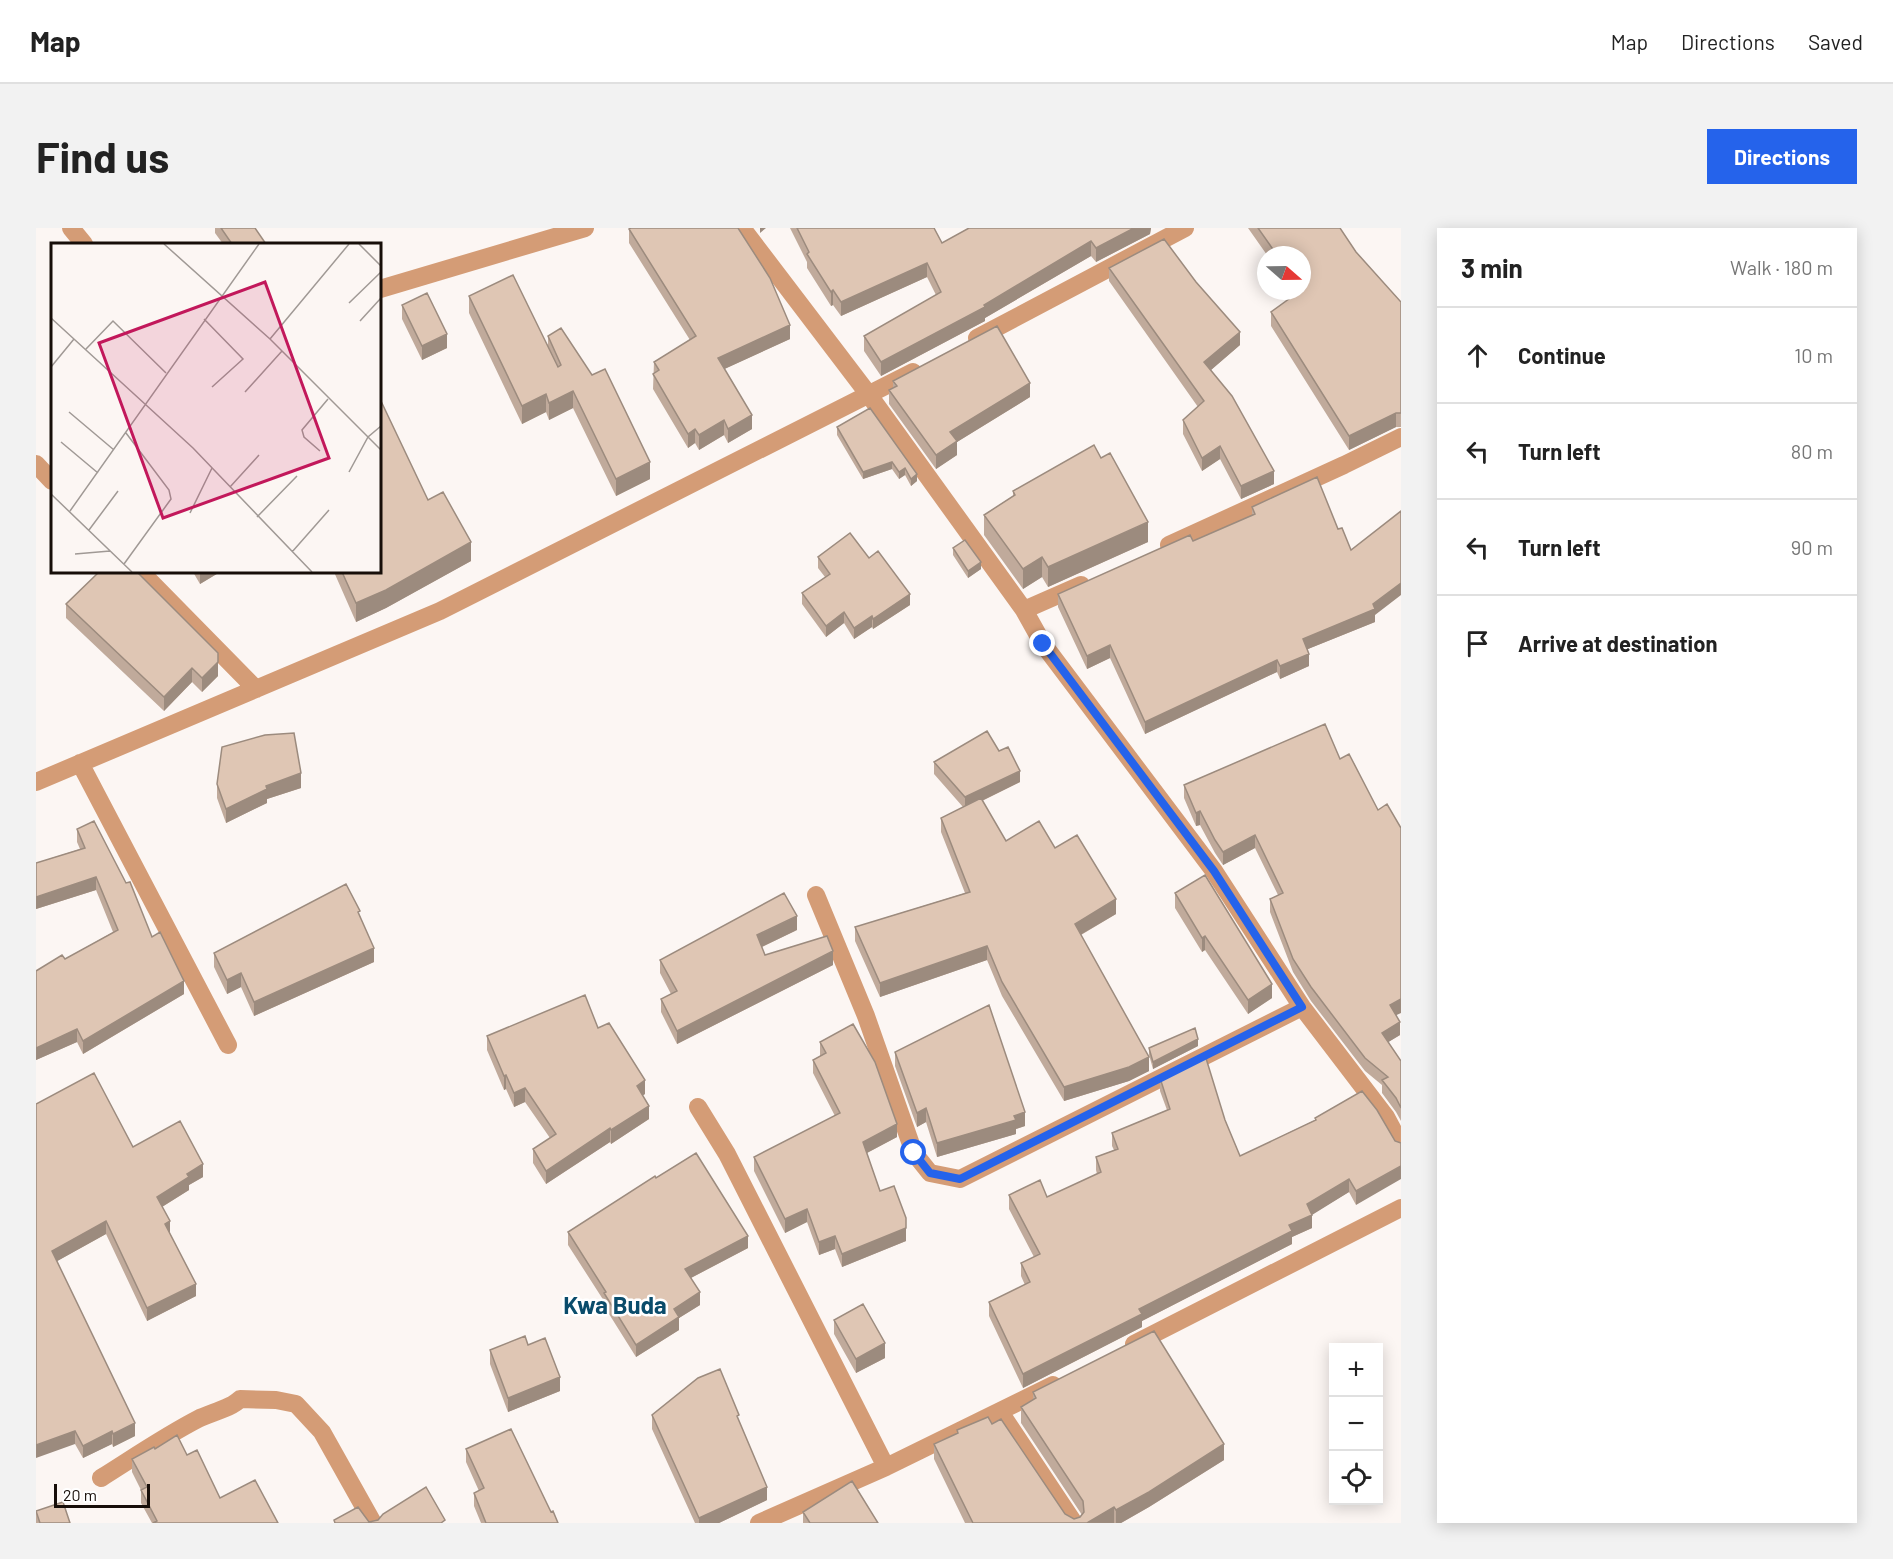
<!DOCTYPE html>
<meta charset="utf-8">
<style>
:root{--surface:#fff;--page:#f2f2f2;--text:#222;--muted:#767676;--line:#e0e0e0;--accent:#2563eb}
body{margin:0;font-family:Barlow,sans-serif;background:var(--page);color:var(--text)}
.controls{position:absolute;right:18px;bottom:18px;display:grid;overflow:hidden;border-radius:0px;box-shadow:0 3px 15px #0003}
.controls button{width:54px;height:54px;display:grid;place-items:center;padding:0;border:0;border-bottom:2px solid var(--line);background:var(--surface);color:var(--text);font:30px sans-serif}
.compass{position:absolute;left:1221px;top:18px;width:54px;height:54px;border-radius:50%;background:var(--surface);box-shadow:0 3px 15px #0003;rotate:110deg}
.scale{position:absolute;left:18px;bottom:15px;width:96px;box-sizing:border-box;padding-left:6px;border:3px solid #170e09;border-top:0;font-size:16px;line-height:21px;white-space:nowrap;color:#170e09;-webkit-text-stroke:4px #fff;paint-order:stroke}
.stop{position:absolute;width:18px;height:18px;margin:-14px;border:4px solid #2563eb;border-radius:50%;background:#fff}
.stop.end{background:#2563eb;border-color:#fff;box-shadow:0 2px 6px #0008}
.list{margin:0;padding:0;list-style:none}
h2{display:flex;justify-content:space-between;align-items:center;height:78px;margin:0;padding:0 24px;font-size:26px}
h2 small{font-size:20px;font-weight:400;color:var(--muted)}
.list li{display:grid;grid-template-columns:39px 1fr auto;gap:18px;align-items:center;box-sizing:border-box;height:96px;padding:0 24px;border-top:2px solid var(--line)}
.list b{display:block;font-size:22px;white-space:nowrap}
.list em{font-size:20px;font-style:normal;color:var(--muted)}
.icon{flex:none;width:33px;height:33px;fill:none;stroke:currentColor;stroke-width:2;stroke-linecap:round;stroke-linejoin:round}
.map{position:relative;flex:none;width:1365px;height:1295px;overflow:hidden;border-radius:0px}
header{display:flex;align-items:center;gap:36px;box-sizing:border-box;height:84px;padding:0 30px;background:var(--surface);border-bottom:2px solid var(--line)}
header strong{font-size:28px}
nav{display:flex;gap:33px;margin-inline-start:auto;font-size:21px}
.intro{display:flex;align-items:center;justify-content:space-between;box-sizing:border-box;height:144px;padding:0 36px}
h1{margin:0;font-size:42px}
.button{padding:15px 27px;border-radius:0px;background:var(--accent);color:#fff;font-size:21px;font-weight:700}
main{display:flex;gap:36px;padding:0 36px}
aside{flex:1;background:var(--surface);border-radius:0px;box-shadow:0 3px 15px #0003}
.map>svg:first-child{display:block}
.lines{fill:none;stroke-linecap:round;stroke-linejoin:round}
.minor{stroke:#d49c76;stroke-width:18}
.wall{fill:#c0aa9b}
.shaded-wall{fill:#9c8b7e}
.building{fill:#dfc6b4;stroke:#9c8b7e;stroke-width:1.5}
.route{stroke:#2563eb;stroke-width:8}
.labels{text-anchor:middle;stroke-width:5;stroke-linejoin:round;paint-order:stroke}
.quarter-label{font-size:24px;font-weight:bold;fill:#0a4c6b;stroke:#fff}
.inset-road{fill:none;stroke:#a09995;stroke-width:1.5}
.view{fill:#c2185b;fill-opacity:0.15;stroke:#c2185b;stroke-width:3}
.inset-edge{fill:none;stroke:#170e09;stroke-width:3}
</style>
<header>
<strong>Map</strong>
<nav><a>Map</a><a>Directions</a><a>Saved</a></nav>
</header>
<div class="intro"><h1>Find us</h1><a class="button">Directions</a></div>
<main>
<div class="map">
<svg width="1365" height="1295" viewBox="0 0 1365 1295">
<rect width="100%" height="100%" fill="#fcf6f3"/>
<g class="lines">
<!-- minor -->
<path class="minor" d="M35,0L48,16
M706,0L833,167L988,382L1007,416L1178,643L1266,779L1350,889L1365,917
M344,61L549,0
M941,110L1149,0
M0,236L16,253
M1133,317L1308,237L1365,209
M105,344L220,461
M988,382L1045,357
M44,535L192,817
M0,554L404,383L877,144
M780,667L830,788L878,925L894,945L924,951L1266,779
M662,879L691,926L850,1239
M1098,1116L1365,980
M964,1184L1038,1295
M65,1250C97,1230 129,1208 162,1191C174,1185 196,1180 204,1171L240,1172L260,1176L286,1204L337,1295
M723,1295L850,1239L1017,1157"/>
</g>
<!-- wall -->
<path class="wall" d="M179,0H219L230,16H187L179,5Z
M754,0H898L906,15L933,0H1115L1114,6L1060,34L1055,28L949,90V93L845,148L828,123V108L900,67L891,49L805,88L797,77L795,78L771,40V34Z
M1212,0H1304L1320,24L1365,74V199H1360L1313,222L1235,98V84L1260,66L1258,63H1266V27H1231Z
M593,1L754,111L688,141L716,201L692,215L688,207L663,222L659,215L652,220L617,161L618,134L654,112L593,15Z
M1073,40L1204,117L1175,142L1238,256L1205,271L1184,231L1166,243L1147,206V192L1162,179L1073,53Z
M433,68L512,117V108L614,251L580,268L537,180L513,192L510,184L486,196L433,85Z
M366,77L411,120L386,132L366,91Z
M857,153L994,169L921,214V227L900,241L853,176V162L857,160Z
M834,180L881,253L875,258L869,247L863,251L856,241L827,251L801,207V199Z
M977,263L1112,314L1012,359L1006,349L987,361L948,307V287L977,268Z
M392,272L435,333L350,380L320,394L298,344H344Z
M1216,279L1339,387V394L1272,421L1273,438L1244,451L1241,444L1109,506L1074,430L1051,441L1022,379V366L1157,313L1216,288Z
M917,320L945,341L932,350L917,327Z
M782,329L833,330L874,377L837,401L836,399L818,411L808,395L790,409L766,376V365L789,349L782,340Z
M157,344H184L164,356Z
M30,376L182,448L166,464L156,454L128,483L30,390Z
M1289,496L1360,787L1364,807L1352,814L1365,833V893L1360,884L1346,865V857L1329,843L1275,773L1257,744L1234,684V671L1242,667L1219,620L1187,637L1179,625L1164,597L1160,598L1148,570V557Z
M898,534L984,554L946,573L970,613L1019,620L1080,686L1045,707L1113,843L1093,853L1028,873L966,768L951,732L844,769L819,713V699L929,665L905,604V590L927,579L898,546Z
M181,556L265,560L231,571V575L190,595L181,570Z
M41,601L116,709L148,766L47,826L41,814L0,832V743L29,731L77,704L60,662L0,681V635L44,621L41,614Z
M1139,665L1236,770L1212,786L1169,722L1166,724L1139,680Z
M324,688L338,734L218,788L205,759L191,766L178,739V725Z
M761,702L726,719L729,727L797,737L641,816L625,784V771L635,766L624,745V732Z
M562,800L609,866L607,867L613,891L575,916L574,914L510,956L497,935V921L514,910L489,874L478,879L470,861L468,862L451,822V808Z
M784,814L861,909L831,925L844,963L870,1013L806,1039L799,1021L783,1027L771,994L749,1005L718,943V929L799,888L777,845V832L784,828Z
M1162,818L1117,841L1113,827V820Z
M859,824L989,898L980,901V906L901,929L890,894L881,899L859,838Z
M1124,850L1189,892L1204,928L1279,892V890L1326,863L1320,977L1313,964L1276,986V1000L1256,1009V1016L1106,1093V1099L987,1160L953,1088V1074L989,1057L985,1048V1035L998,1029L973,981V967L1011,969L1061,946L1060,942V929L1078,922L1076,918V905L1131,882L1124,863Z
M0,876L167,949L153,957V962L126,979L134,1006L160,1068L111,1093L70,1006L21,1033L99,1208L77,1219L76,1216L47,1230L39,1216Z
M620,950L712,1020L655,1050L664,1077L643,1090V1102L600,1129L568,1078V1073L532,1017V1004Z
M798,1092L849,1130L820,1145L798,1106Z
M492,1117L524,1163L472,1184L454,1136V1122Z
M997,1164L1188,1232L1113,1279L1085,1295H929L898,1231V1216L921,1205V1202L956,1196L1029,1286L1038,1291L1044,1289L1046,1287L985,1195V1179L997,1171Z
M616,1187L703,1193L731,1272L683,1295H659L616,1201Z
M119,1221L151,1227L184,1270L242,1295H116L105,1275V1262L96,1244V1231Z
M430,1221L515,1284L522,1295H445L438,1278V1265L443,1263L430,1234Z
M0,1283L34,1295H0Z
M767,1284L842,1295H767Z"/>
<!-- shaded-wall -->
<path class="shaded-wall" d="M724,0H730L724,5Z
M1098,0H1115L1114,6L1060,34V20Z
M1055,13V28L949,90V93L845,148V134L948,77Z
M891,35V49L805,88V74Z
M797,62V77L795,78V64Z
M754,97V111L682,144V130Z
M1204,104V117L1168,148V134Z
M411,106V120L386,132V118Z
M994,155V169L921,214V227L900,241V227L914,204Z
M537,163V180L513,192V175Z
M510,166V184L486,196V178Z
M1360,185V199L1313,222V208Z
M716,187V201L692,215V201Z
M688,192V207L663,222V207Z
M659,201V215L652,220V206Z
M1184,218V231L1166,243V230Z
M614,234V251L580,268V251Z
M856,234V241L827,251V244Z
M869,240V247L863,251V244Z
M1238,243V256L1205,271V258Z
M881,246V253L875,258V251Z
M1112,294V314L1012,359V339Z
M435,314V333L350,380L320,394V375Z
M1006,329V349L987,361V341Z
M945,334V341L932,350V343Z
M164,344H184L164,356Z
M1365,355V367L1339,387V394L1267,423V411L1337,376Z
M874,366V377L837,401V391Z
M808,384V395L790,409V398Z
M836,388V399L818,411V400Z
M1074,417V430L1051,441V428Z
M1273,426V438L1244,451V438Z
M1241,432V444L1109,506V494Z
M182,434V448L166,464V450Z
M156,440V454L128,483V469Z
M984,543V554L929,581V569Z
M265,545V560L231,571V575L190,595V581L230,558Z
M1164,583V597L1160,598V585Z
M1219,607V620L1187,637V624Z
M60,649V662L0,681V669Z
M1080,671V686L1039,710V696Z
M761,688V702L721,721V707Z
M1169,708V722L1166,724V710Z
M951,718V732L844,769V755Z
M338,720V734L218,788V774Z
M797,723V737L641,816V803Z
M205,745V759L191,766V752Z
M148,753V766L47,826V813Z
M1236,756V770L1212,786V772Z
M1365,771V785L1354,790V777Z
M1364,794V807L1346,818V805Z
M41,801V814L0,832V820Z
M1162,811V818L1117,841V834Z
M1113,829V843L1093,853L1028,873V859Z
M470,847V861L468,862V848Z
M609,852V866L601,871V858Z
M489,860V874L478,879V865Z
M613,878V891L575,916V902Z
M890,880V894L881,899V885Z
M989,884V898L980,901V906L901,929V915Z
M861,896V909L827,927V914Z
M574,900V914L510,956V943Z
M167,936V949L153,957V962L121,982V969L151,946Z
M1365,938V951L1320,977V963Z
M1313,951V964L1276,987V1000L1256,1009V1016L1106,1093V1099L987,1160V1146L1253,997L1271,976Z
M771,981V994L749,1005V991Z
M70,993V1006L16,1036V1023Z
M134,993V1006L129,996Z
M870,1000V1013L806,1039V1026Z
M712,1008V1020L649,1053V1041Z
M799,1008V1021L783,1027V1014Z
M160,1056V1068L111,1093V1080Z
M664,1064V1077L643,1090V1102L600,1129V1117L638,1081Z
M849,1115V1130L820,1145V1131Z
M524,1149V1163L472,1184V1170Z
M99,1195V1208L77,1219V1206Z
M39,1203V1216L0,1230V1217Z
M76,1203V1216L47,1230V1218Z
M1188,1216V1232L1113,1279L1085,1295H1080V1282Z
M731,1259V1272L683,1295H663V1290Z
M1078,1279V1295H1051Z"/>
<!-- building -->
<path class="building" d="M185,0H219L230,16H196Z
M595,0H702L734,50L754,97L682,130L716,187L692,201L688,192L663,207L659,201L652,206L617,146L623,142L618,134L660,108L593,1Z
M761,0H898L906,15L933,0H1098L1060,20L1055,13L948,77L949,79L845,134L828,108L905,64L891,35L805,74L797,62L795,64L771,26L773,24Z
M1222,0H1304L1320,24L1365,74V185H1360L1313,208L1235,84L1264,63H1266L1268,61L1266,59V27H1241Z
M1128,11L1160,54L1204,104L1168,134L1196,168L1238,243L1205,258L1184,218L1166,230L1147,192L1168,173L1073,40Z
M477,47L522,139L525,137L512,108L525,100L556,147L569,141L614,234L580,251L537,163L513,175L510,166L486,178L433,68Z
M391,65L411,106L386,118L366,77Z
M961,98L994,155L914,204L921,213L900,227L853,162L861,158L857,153Z
M344,171L392,272L407,264L435,314L350,362L320,375L306,344H344Z
M834,180L881,246L875,251L869,240L863,244L856,234L827,244L801,199Z
M1058,217L1065,230L1074,225L1112,294L1012,339L1006,329L987,341L948,287L979,267L977,263Z
M1281,249L1302,301L1306,300L1315,322L1365,283V355L1337,376L1339,381L1267,411L1273,426L1244,438L1241,432L1109,494L1074,417L1051,428L1022,366L1154,307L1157,313L1219,286L1216,279Z
M814,305L833,330L842,323L874,366L837,391L836,388L818,400L808,384L790,398L766,365L794,346L782,329Z
M929,312L945,334L932,343L917,320Z
M63,344H101L182,425V434L166,450L156,440L128,469L30,376Z
M1289,496L1304,531L1313,526L1342,582L1351,576L1365,600V771L1354,777L1364,794L1346,805L1365,833V880L1360,870L1346,852L1352,849L1329,830L1275,759L1257,731L1234,671L1247,665L1219,607L1187,624L1179,612L1164,583L1160,585L1148,557Z
M951,503L963,523L972,519L984,543L929,569L898,534Z
M258,505L265,545L230,558L231,561L190,581L181,556L186,519L229,507Z
M945,570L970,613L1003,593L1019,620L1041,607L1080,671L1039,696L1113,829L1093,839L1028,859L966,754L951,718L844,755L819,699L934,664L905,590Z
M58,593L90,655L94,654L116,709L124,704L148,753L47,813L41,801L0,820V743L26,727L29,731L82,702L60,649L0,669V635L49,620L41,601Z
M1169,647L1236,756L1212,772L1169,708L1166,710L1139,665Z
M310,656L324,683L322,684L338,720L218,774L205,745L191,752L178,725Z
M748,665L761,688L721,707L729,727L791,708L797,723L641,803L625,771L641,763L624,732Z
M549,767L562,800L573,795L609,852L601,858L613,878L575,902L574,900L510,943L497,921L520,906L489,860L478,865L470,847L468,848L451,808Z
M953,777L989,884L978,888L980,892L901,915L890,880L881,885L859,824Z
M817,796L839,834L861,896L827,914L844,963L858,958L870,990V1000L806,1026L799,1008L783,1014L771,981L749,991L718,929L804,885L777,832L790,825L784,814Z
M1159,800L1162,811L1117,834L1113,820Z
M1169,827L1189,892L1204,928L1280,892L1279,890L1326,863L1341,882L1359,913L1365,915V938L1320,963L1313,951L1271,976L1276,987L1253,997L1256,1003L1103,1081L1106,1086L987,1146L953,1074L994,1054L985,1035L1004,1026L973,967L1004,952L1011,969L1065,944L1060,929L1082,921L1076,905L1134,881L1124,850Z
M58,845L97,919L144,893L167,936L151,946L153,949L121,969L134,993L129,996L160,1056L111,1080L70,993L16,1023L99,1195L77,1206L76,1203L47,1218L39,1203L0,1217V876Z
M660,925L712,1008L649,1041L664,1064L638,1081L643,1089L600,1117L568,1065L570,1064L532,1004L619,948L620,950Z
M827,1076L849,1115L820,1131L798,1092Z
M1118,1103L1188,1216L1113,1264L1080,1282L1078,1279L1051,1295H937L898,1216L922,1205L921,1202L952,1189L956,1196L965,1191L1029,1286L1038,1291L1044,1289L1048,1284L1047,1273L985,1179L1000,1170L997,1164Z
M489,1108L492,1117L509,1110L524,1149L472,1170L454,1122Z
M684,1141L703,1187L701,1188L731,1259L663,1290L616,1187L662,1150Z
M475,1201L515,1284L517,1283L522,1295H450L438,1265L448,1260L430,1221Z
M141,1207L151,1227L161,1222L184,1270L219,1252L242,1295H117L121,1293L105,1262L111,1259L96,1231L118,1219L119,1221Z
M816,1253L842,1295H774L767,1284Z
M390,1259L409,1292L405,1295H299L298,1292L322,1279L333,1294L342,1292L347,1286Z
M27,1274L34,1295H4L0,1283Z"/>
<g class="lines">
<!-- route -->
<path class="route" d="M878,925L894,945L924,951L1266,779L1178,643L1007,416"/>
</g>
<g class="labels">
<!-- quarter labels -->
<g class="quarter-label">
<text x="579" y="1086">Kwa Buda</text>
</g>
</g>
<!-- overview -->
<g transform="translate(15 15)">
<rect width="330" height="330" fill="#fcf6f3"/>
<path class="inset-road" d="M113,1L219,96L330,207M308,1L330,23M298,60L330,29M0,75L142,205L261,329M153,76L192,116L161,144M309,78L330,55M219,96L298,1M35,106L62,78L115,130M0,124L23,96M194,149L231,108M18,169L63,207M10,199L47,230M269,208L253,194L251,187L277,156M298,229L317,194L330,183M179,244L208,212M0,251L81,329M19,268L208,1M139,270L161,225M206,274L246,233M38,287L67,248M241,309L278,267M24,311L59,308M73,321L120,256L118,247L75,190"/>
<path class="view" d="M214,39L278,215L112,275L48,100Z"/>
<rect width="330" height="330" class="inset-edge"/>
</g>
</svg>
<div class="controls">
<button>+</button>
<button>−</button>
<button><svg class="icon" aria-label="locate" viewBox="0 0 24 24"><circle cx="12" cy="12" r="6"/><path d="M12 2v4M12 18v4M2 12h4M18 12h4"/></svg></button>
</div>
<svg class="compass" viewBox="-18 -18 36 36"><path d="M0-13l5 13h-10z" fill="#e53935"/><path d="M0 13l5-13h-10z" fill="#767676"/></svg>
<div class="scale">20 m</div>
<div class="stop" style="left:878px;top:925px"></div>
<div class="stop end" style="left:1007px;top:416px"></div>
</div>
<aside>
<h2>3 min<small>Walk · 180 m</small></h2>
<ul class="list">
<li><svg class="icon" aria-label="ahead" viewBox="0 0 24 24"><path d="M12 20V5M6 11l6-6 6 6"/></svg><div><b>Continue</b></div><em>10 m</em></li>
<li><svg class="icon" aria-label="left" viewBox="0 0 24 24"><path d="M17 20v-9H6M10 6l-5 5 5 5"/></svg><div><b>Turn left</b></div><em>80 m</em></li>
<li><svg class="icon" aria-label="left" viewBox="0 0 24 24"><path d="M17 20v-9H6M10 6l-5 5 5 5"/></svg><div><b>Turn left</b></div><em>90 m</em></li>
<li><svg class="icon" aria-label="arrive" viewBox="0 0 24 24"><path d="M6 21V4h12l-3 4 3 4H6"/></svg><div><b>Arrive at destination</b></div></li>
</ul>
</aside>
</main>
